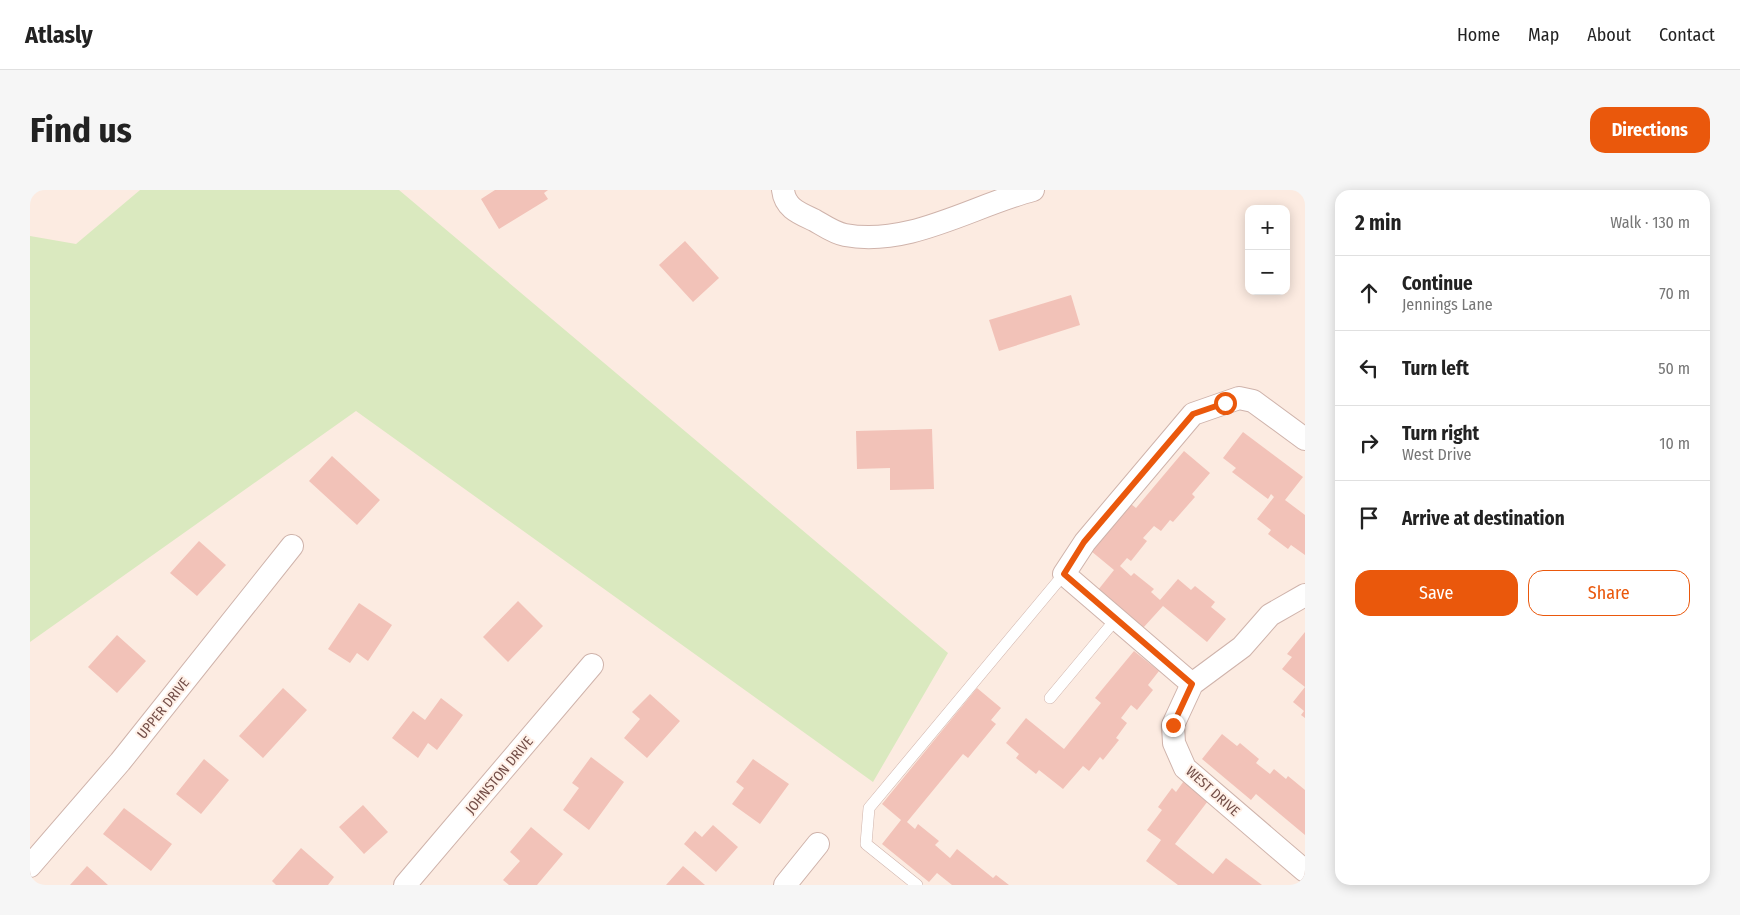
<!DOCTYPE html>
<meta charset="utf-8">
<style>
:root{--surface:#fff;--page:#f6f6f6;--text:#222;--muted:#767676;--line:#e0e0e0;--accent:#ea580c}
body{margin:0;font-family:"Fira Sans Condensed",sans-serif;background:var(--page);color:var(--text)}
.controls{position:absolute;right:15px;top:15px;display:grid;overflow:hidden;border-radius:10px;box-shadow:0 2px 12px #0003}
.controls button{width:45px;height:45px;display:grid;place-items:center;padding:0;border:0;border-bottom:1px solid var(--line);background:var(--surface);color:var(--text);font:25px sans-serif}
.stop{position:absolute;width:15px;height:15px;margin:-11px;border:4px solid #ea580c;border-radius:50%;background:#fff}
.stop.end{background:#ea580c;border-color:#fff;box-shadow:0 1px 5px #0008}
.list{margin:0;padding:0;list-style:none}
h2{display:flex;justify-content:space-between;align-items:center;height:65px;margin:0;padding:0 20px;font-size:21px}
h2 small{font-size:16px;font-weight:400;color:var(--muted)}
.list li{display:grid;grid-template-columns:32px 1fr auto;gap:15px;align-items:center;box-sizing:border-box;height:75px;padding:0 20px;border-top:1px solid var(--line)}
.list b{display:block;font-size:19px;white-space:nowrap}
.list p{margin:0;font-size:16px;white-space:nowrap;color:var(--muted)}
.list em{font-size:16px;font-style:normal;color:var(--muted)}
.actions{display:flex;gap:10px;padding:15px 20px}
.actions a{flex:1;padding:11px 0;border:1px solid var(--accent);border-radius:15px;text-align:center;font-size:18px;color:var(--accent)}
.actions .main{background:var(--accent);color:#fff}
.icon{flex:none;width:28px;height:28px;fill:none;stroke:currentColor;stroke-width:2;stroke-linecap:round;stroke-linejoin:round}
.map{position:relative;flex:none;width:1275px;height:695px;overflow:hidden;border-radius:15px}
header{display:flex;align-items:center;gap:30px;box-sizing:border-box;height:70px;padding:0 25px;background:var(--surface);border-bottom:1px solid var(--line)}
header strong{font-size:24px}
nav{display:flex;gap:28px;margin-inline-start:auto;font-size:18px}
.intro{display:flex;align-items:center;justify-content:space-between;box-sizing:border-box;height:120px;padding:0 30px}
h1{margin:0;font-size:35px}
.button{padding:12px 22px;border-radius:15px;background:var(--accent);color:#fff;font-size:18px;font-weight:700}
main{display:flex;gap:30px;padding:0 30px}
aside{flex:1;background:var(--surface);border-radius:15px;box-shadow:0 2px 12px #0003}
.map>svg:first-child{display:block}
.green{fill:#dae9bf}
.building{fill:#f2c2b8}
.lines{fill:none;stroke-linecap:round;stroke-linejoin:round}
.service-casing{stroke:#cfb3ab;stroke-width:12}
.minor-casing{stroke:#cfb3ab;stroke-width:24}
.service{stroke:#fff;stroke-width:11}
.minor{stroke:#fff;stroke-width:22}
.route{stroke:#ea580c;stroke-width:6}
.labels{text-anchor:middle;stroke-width:4;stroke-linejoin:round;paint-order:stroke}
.street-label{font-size:14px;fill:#734e48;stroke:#fff0e7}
</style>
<header>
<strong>Atlasly</strong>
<nav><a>Home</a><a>Map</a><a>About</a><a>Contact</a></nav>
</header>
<div class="intro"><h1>Find us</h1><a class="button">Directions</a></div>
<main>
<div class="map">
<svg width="1275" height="695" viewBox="0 0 1275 695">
<rect width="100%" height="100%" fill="#fcebe1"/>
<!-- green -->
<path class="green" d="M110,0H369L918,463L843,592L326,221L0,452V46L46,54Z"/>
<!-- building -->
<path class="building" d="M465,0H518L514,3L518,9L469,39L451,9Z
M655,51L689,88L663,112L629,75Z
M1041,105L1050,135L969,161L959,130Z
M902,239L904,299L860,300V278L827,279L826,241Z
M1213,242L1273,287L1255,310L1275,325V365L1261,355L1258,359L1238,344L1241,340L1227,329L1244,307L1241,304L1238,309L1202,282L1206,278L1193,268Z
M1154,261L1180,283L1162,304L1165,307L1143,332L1140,330L1131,341L1124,336L1113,348L1117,351L1101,371L1097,368L1090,376L1101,386L1104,383L1124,399L1121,402L1130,410L1148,389L1161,400L1165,396L1185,412L1181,417L1196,429L1177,452L1133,416L1113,438L1068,400L1084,380L1061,361L1101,314L1106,318Z
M302,266L350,310L327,335L279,291Z
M169,351L196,375L167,406L140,383Z
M488,411L513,436L478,472L453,447Z
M329,413L362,435L338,471L327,463L320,473L298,459Z
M1275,442V497L1252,479L1262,467L1257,464Z
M87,445L116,471L87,503L58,477Z
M1104,461L1129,481L1118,495L1123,500L1107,520L1101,515L1091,528L1097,533L1086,548L1089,550L1073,570L1070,567L1059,581L1053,576L1033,599L1009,580L1006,584L986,568L989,564L976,553L996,528L1034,559L1071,513L1065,508Z
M1275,497V528L1271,525L1274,521L1263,512Z
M253,498L277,520L233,568L209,546Z
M947,498L971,518L961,530L966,534L938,568L933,564L877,632L885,639L888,634L909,651L905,655L920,668L927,659L963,688L966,685L979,695H922L907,683L899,692L852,654L871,630L852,614Z
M620,504L650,531L617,568L594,548L610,529L602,522Z
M411,508L433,525L407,560L398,553L388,568L362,548L383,521L395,530Z
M1192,544L1207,556L1210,553L1229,569L1226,573L1240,584L1244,579L1256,589L1258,586L1275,600V645L1226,604L1221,610L1172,569Z
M561,567L594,592L559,640L533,620L549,598L542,593Z
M174,569L199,590L171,624L146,604Z
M723,569L759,594L730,634L702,614L714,598L706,592Z
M1156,588L1181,607L1145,654L1183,684L1196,668L1232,695H1148L1116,671L1131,650L1117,640L1132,620L1128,617L1142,598L1146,602Z
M333,615L358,642L334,664L309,637Z
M94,618L142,654L121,681L73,644Z
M683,635L708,657L686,682L654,654L665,641L672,647Z
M501,637L533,664L507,695H479L473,690L490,671L480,662Z
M271,658L304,687L298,695H246L242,691Z
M57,676L78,695H40Z
M653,676L675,695H636Z"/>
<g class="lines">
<defs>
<path id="service" d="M1020,508L1086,429
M887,695L836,654L839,618L1034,384"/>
<path id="minor" d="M753,0C755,18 769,23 784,30C793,35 804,43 815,45C879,57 942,16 1003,0
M1275,405L1240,425L1212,457L1162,494L1143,535L1144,553L1155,578L1275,681
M1162,494L1034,384L1055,352L1163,224L1209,208L1223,211L1275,249
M0,676L90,572L262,356
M375,695L562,475
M755,695L788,654"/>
</defs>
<!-- service casing -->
<use href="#service" class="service-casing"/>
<!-- minor casing -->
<use href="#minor" class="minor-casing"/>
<!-- service -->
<use href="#service" class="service"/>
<!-- minor -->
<use href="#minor" class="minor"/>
</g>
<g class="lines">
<!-- route -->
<path class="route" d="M1143,535L1162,494L1034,384L1054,352L1163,224L1195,213"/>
</g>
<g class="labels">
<!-- street labels -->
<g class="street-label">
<text transform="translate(133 518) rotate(-51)" y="5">UPPER DRIVE</text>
<text transform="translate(469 585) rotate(-50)" y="5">JOHNSTON DRIVE</text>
<text transform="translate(1183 601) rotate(42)" y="5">WEST DRIVE</text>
</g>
</g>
</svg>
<div class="controls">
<button>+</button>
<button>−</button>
</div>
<div class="stop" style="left:1195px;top:213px"></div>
<div class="stop end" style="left:1143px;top:535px"></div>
</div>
<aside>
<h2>2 min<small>Walk · 130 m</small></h2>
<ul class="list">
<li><svg class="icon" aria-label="ahead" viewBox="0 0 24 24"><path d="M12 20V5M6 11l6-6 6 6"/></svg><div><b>Continue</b><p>Jennings Lane</p></div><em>70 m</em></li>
<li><svg class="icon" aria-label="left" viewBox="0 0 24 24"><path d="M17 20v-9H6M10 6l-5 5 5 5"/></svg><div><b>Turn left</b></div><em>50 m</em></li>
<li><svg class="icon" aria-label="right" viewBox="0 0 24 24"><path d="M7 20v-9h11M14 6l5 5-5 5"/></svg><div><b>Turn right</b><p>West Drive</p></div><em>10 m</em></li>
<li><svg class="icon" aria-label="arrive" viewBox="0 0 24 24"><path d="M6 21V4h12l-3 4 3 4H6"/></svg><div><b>Arrive at destination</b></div></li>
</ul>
<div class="actions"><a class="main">Save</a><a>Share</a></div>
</aside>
</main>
